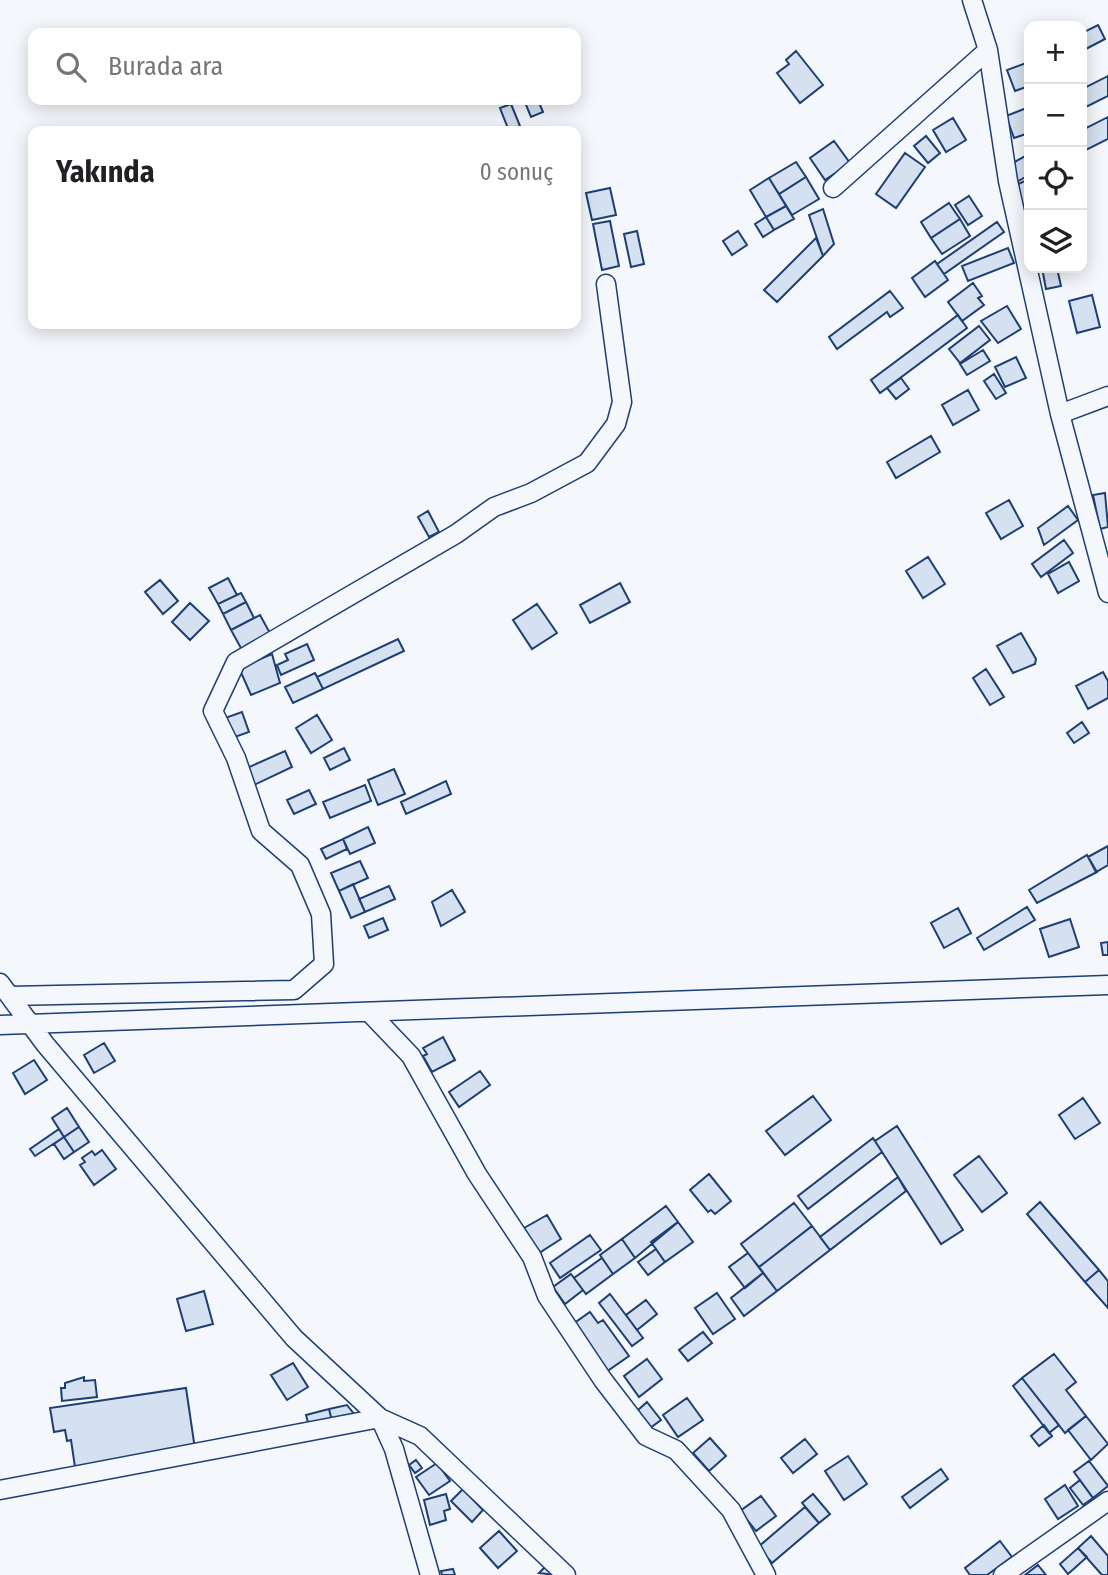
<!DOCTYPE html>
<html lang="tr">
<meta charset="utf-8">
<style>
:root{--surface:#fff;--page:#f6f6f6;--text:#202124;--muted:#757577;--line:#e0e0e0}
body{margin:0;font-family:"Fira Sans Condensed",sans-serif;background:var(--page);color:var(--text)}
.controls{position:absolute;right:21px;top:21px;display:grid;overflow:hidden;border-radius:14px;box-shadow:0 4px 18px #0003}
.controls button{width:63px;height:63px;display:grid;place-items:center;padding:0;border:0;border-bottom:2px solid var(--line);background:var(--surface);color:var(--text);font:35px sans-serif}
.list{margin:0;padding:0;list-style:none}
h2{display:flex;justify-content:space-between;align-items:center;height:91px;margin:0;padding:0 28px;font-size:30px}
h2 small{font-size:23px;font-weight:400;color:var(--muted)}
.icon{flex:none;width:38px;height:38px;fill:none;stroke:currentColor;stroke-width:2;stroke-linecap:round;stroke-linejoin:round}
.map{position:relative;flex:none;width:1108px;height:1575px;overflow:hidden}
.search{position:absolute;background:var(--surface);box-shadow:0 4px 18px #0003;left:28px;top:28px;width:553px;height:77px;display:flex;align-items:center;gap:18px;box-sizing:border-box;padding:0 24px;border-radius:14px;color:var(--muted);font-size:26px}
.panel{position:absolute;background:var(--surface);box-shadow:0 4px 18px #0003;left:28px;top:126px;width:553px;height:203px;border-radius:14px}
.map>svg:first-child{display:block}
.building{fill:#d5e0f0;stroke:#1d3f73;stroke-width:2}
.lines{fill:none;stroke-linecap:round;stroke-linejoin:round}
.minor-casing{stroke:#1d3f73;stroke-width:21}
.minor{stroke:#f4f7fb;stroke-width:18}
</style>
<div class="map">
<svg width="1108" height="1575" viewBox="0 0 1108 1575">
<rect width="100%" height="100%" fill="#f4f7fb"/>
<!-- building -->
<path class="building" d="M1098,25L1105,39L1082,51V33Z
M796,51L823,85L800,103L777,73L789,64L786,60Z
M1029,62V86L1015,91L1007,70Z
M1108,76V96L1082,109V89Z
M524,100H538L543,112L531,117Z
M511,104L520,126L509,131L500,108Z
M1029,107V133L1014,138L1006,116Z
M1108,117V139L1082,152V130Z
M953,118L966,140L946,152L933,130Z
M926,136L940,153L928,163L914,146Z
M834,141L850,163L825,180L810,158Z
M905,153L925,167L896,208L876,194Z
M1029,154V175L1015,183L1009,165Z
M796,162L806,177L779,194L769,178Z
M806,177L819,199L792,215L779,194Z
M769,178L786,206L766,217L750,190Z
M1029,179V204L1020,209L1014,186Z
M610,188L616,215L592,220L586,193Z
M969,196L982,216L968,225L955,205Z
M949,203L960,219L931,238L921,222Z
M786,206L794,219L774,230L766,217Z
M823,209L834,244L823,256L809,215Z
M766,217L774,230L763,237L755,224Z
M960,219L970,236L942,254L931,238Z
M610,221L619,266L602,270L593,224Z
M997,222L1004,232L944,274L937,264Z
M637,231L644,264L631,267L624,234Z
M738,231L747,245L732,255L723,241Z
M816,238L823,256L777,302L764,290Z
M1008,248L1014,263L968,281L962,266Z
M935,261L948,280L925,297L912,278Z
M1042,268H1057L1061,286L1046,289Z
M973,283L982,296L978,298L984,305L962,321L948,302Z
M890,291L903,308L890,317L887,312L837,349L829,337Z
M1092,295L1100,327L1077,333L1069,301Z
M1007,306L1021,329L998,343L981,321Z
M958,315L967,328L880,393L871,380Z
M979,326L990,340L960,363L949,349Z
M983,350L990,361L967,375L960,364Z
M1016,357L1026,378L1005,387L995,367Z
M994,374L1006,393L996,399L984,381Z
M901,378L909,389L896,399L887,388Z
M968,390L979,410L953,425L942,405Z
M931,436L940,452L896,478L887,462Z
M1105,493L1108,527L1100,529L1093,495Z
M1009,500L1023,526L1001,539L986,513Z
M1068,506L1078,520L1044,545L1038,528Z
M428,511L439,532L429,537L418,517Z
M1064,540L1073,553L1041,577L1032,564Z
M928,557L945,584L923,598L906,571Z
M1069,562L1079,581L1058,593L1048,574Z
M228,578L237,595L218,604L209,588Z
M160,580L178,601L163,614L145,592Z
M620,583L630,602L590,623L580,605Z
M241,593L246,602L223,614L218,604Z
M246,602L254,618L231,630L223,614Z
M190,603L209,621L190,640L172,622Z
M537,604L557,633L532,649L513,620Z
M260,615L271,635L242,650L231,630Z
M1021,633L1036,659L1035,664L1013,673L997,646Z
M398,639L404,651L323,689L317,677Z
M307,644L314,660L281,675L277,665L288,660L285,654Z
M272,654L280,683L251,695L239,668Z
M986,669L1004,697L990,705L973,678Z
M1103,672L1108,681V698L1088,709L1076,686Z
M315,673L323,689L293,703L285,687Z
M242,712L249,732L232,738L225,718Z
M317,715L332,740L311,753L296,728Z
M1082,722L1089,733L1074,743L1067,733Z
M344,748L350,760L330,770L324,758Z
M285,751L292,767L254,785L247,768Z
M394,769L405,794L378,805L368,780Z
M446,781L451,794L406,814L401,802Z
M365,785L371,801L330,818L323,802Z
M309,790L316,804L294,814L287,800Z
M368,827L375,843L350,854L343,839Z
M343,839L347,849L326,859L321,849Z
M1108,846V865L1096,872L1088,857Z
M1087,855L1097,872L1037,903L1029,890Z
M360,861L368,878L339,891L331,873Z
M353,884L365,912L351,918L339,891Z
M389,886L395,899L365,912L359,899Z
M452,890L465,912L441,926L432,902Z
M1027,907L1035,920L984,950L977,938Z
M958,908L971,933L944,948L931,923Z
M383,918L388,930L369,938L364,926Z
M1070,919L1079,947L1049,957L1040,929Z
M1108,942V955H1103L1101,943Z
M443,1037L455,1060L432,1072L423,1056L427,1054L423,1048Z
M104,1043L115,1061L94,1073L84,1055Z
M34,1060L47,1080L25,1094L13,1073Z
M480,1071L490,1085L459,1107L449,1092Z
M813,1096L831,1120L785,1155L766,1131Z
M1083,1098L1100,1123L1075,1139L1059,1115Z
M67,1108L79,1127L64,1137L52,1118Z
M897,1126L963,1230L941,1244L875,1141Z
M79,1127L89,1142L74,1152L64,1137Z
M59,1129L64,1137L35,1156L30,1149Z
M64,1137L74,1152L64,1159L54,1144Z
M873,1138L882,1152L808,1209L798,1196Z
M102,1150L116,1169L94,1185L80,1165L85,1162L82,1158L92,1151L95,1155Z
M979,1156L1007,1193L982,1212L954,1175Z
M709,1174L731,1201L715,1214L711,1210L708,1212L690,1190Z
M898,1177L906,1191L830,1250L820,1237Z
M1040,1202L1099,1270L1085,1282L1027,1214Z
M794,1203L812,1226L759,1267L741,1244Z
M666,1206L678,1222L635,1258L622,1239Z
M547,1215L561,1239L539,1253L524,1228Z
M678,1222L693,1242L665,1262L651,1242Z
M812,1226L830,1250L777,1291L759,1267Z
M590,1235L601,1250L560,1278L550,1263Z
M622,1239L635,1258L613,1274L600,1255Z
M656,1249L665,1262L648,1275L638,1262Z
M748,1253L763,1273L745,1288L729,1267Z
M602,1258L613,1274L586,1294L574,1278Z
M1099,1270L1108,1281V1308L1085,1282Z
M763,1273L777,1291L744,1316L731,1298Z
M571,1274L583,1290L565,1304L553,1287Z
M204,1291L213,1324L186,1331L177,1299Z
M717,1293L735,1319L713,1334L695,1308Z
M610,1294L643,1338L632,1346L599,1303Z
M646,1300L657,1314L637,1330L626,1315Z
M590,1312L598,1323L603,1320L629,1356L606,1372L573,1324Z
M703,1332L712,1343L688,1361L679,1350Z
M1054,1354L1076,1382L1066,1390L1086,1416L1065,1433L1022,1378Z
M647,1359L662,1379L639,1397L624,1376Z
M293,1363L308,1387L287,1400L271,1375Z
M84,1377V1381L95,1380L97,1397L62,1401L61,1388H65V1383Z
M1022,1378L1059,1425L1049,1433L1013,1386Z
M186,1388L195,1449L75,1467L71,1440L67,1441L65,1430L54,1432L50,1408Z
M687,1398L703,1420L678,1437L663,1415Z
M647,1402L661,1420L650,1428L637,1411Z
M347,1405L358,1419L333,1425L329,1409Z
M329,1409L333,1425L310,1430L306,1415Z
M1086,1416L1108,1444L1091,1460L1068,1430Z
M1044,1425L1052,1436L1039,1446L1031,1436Z
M710,1438L726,1456L709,1471L693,1453Z
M805,1439L817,1454L793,1473L781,1458Z
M848,1456L867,1484L844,1500L825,1471Z
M416,1460L422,1468L415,1473L409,1465Z
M1089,1461L1108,1486L1093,1498L1074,1472Z
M437,1463L450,1481L429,1495L416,1477Z
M941,1469L948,1479L910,1508L902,1497Z
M1080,1480L1093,1498L1083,1505L1070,1488Z
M1065,1485L1078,1506L1058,1519L1045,1499Z
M463,1489L483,1510L472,1522L451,1501Z
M446,1494L450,1509L444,1511L446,1520L430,1525L424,1500Z
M813,1494L830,1514L819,1523L802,1503Z
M761,1496L776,1516L756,1531L740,1511Z
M805,1507L819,1523L772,1563L758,1547Z
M499,1531L517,1551L498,1568L480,1548Z
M1091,1536L1108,1556V1575H1102L1078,1548Z
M1000,1541L1012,1557L987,1575H970L965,1568Z
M1078,1548L1087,1557L1068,1574L1060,1564Z
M1038,1565L1046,1575H1025Z
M546,1566L555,1575L539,1573Z
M453,1569L455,1575H442L441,1571Z"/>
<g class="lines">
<defs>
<path id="minor" d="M972,0L988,50L1008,181L1060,414L1108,593
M833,188L988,50
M1060,414L1108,396
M0,983L45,1044L294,1338L380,1418L420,1436L566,1575
M10,996L294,990L324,964L321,914L300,865L261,831L236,758L213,711L236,662L456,534L494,507L531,493L587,463L616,424L622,402L606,284
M369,1012L411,1056L477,1174L532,1257L547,1296L603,1380L646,1436L676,1450L731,1510L766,1575
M0,1025L1108,985
M0,1490L380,1418L394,1449L430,1575
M1003,1575L1108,1501"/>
</defs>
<!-- minor casing -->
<use href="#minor" class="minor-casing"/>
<!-- minor -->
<use href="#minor" class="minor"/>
</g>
</svg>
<div class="controls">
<button>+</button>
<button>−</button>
<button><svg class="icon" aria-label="locate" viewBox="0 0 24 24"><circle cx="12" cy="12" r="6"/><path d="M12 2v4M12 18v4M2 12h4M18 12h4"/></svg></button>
<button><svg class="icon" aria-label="layers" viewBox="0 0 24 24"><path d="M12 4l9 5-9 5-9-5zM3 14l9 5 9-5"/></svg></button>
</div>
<div class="search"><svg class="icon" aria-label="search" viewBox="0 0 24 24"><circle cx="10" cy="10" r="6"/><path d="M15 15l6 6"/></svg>Burada ara</div>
<section class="panel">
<h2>Yakında<small>0 sonuç</small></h2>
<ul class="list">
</ul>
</section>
</div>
